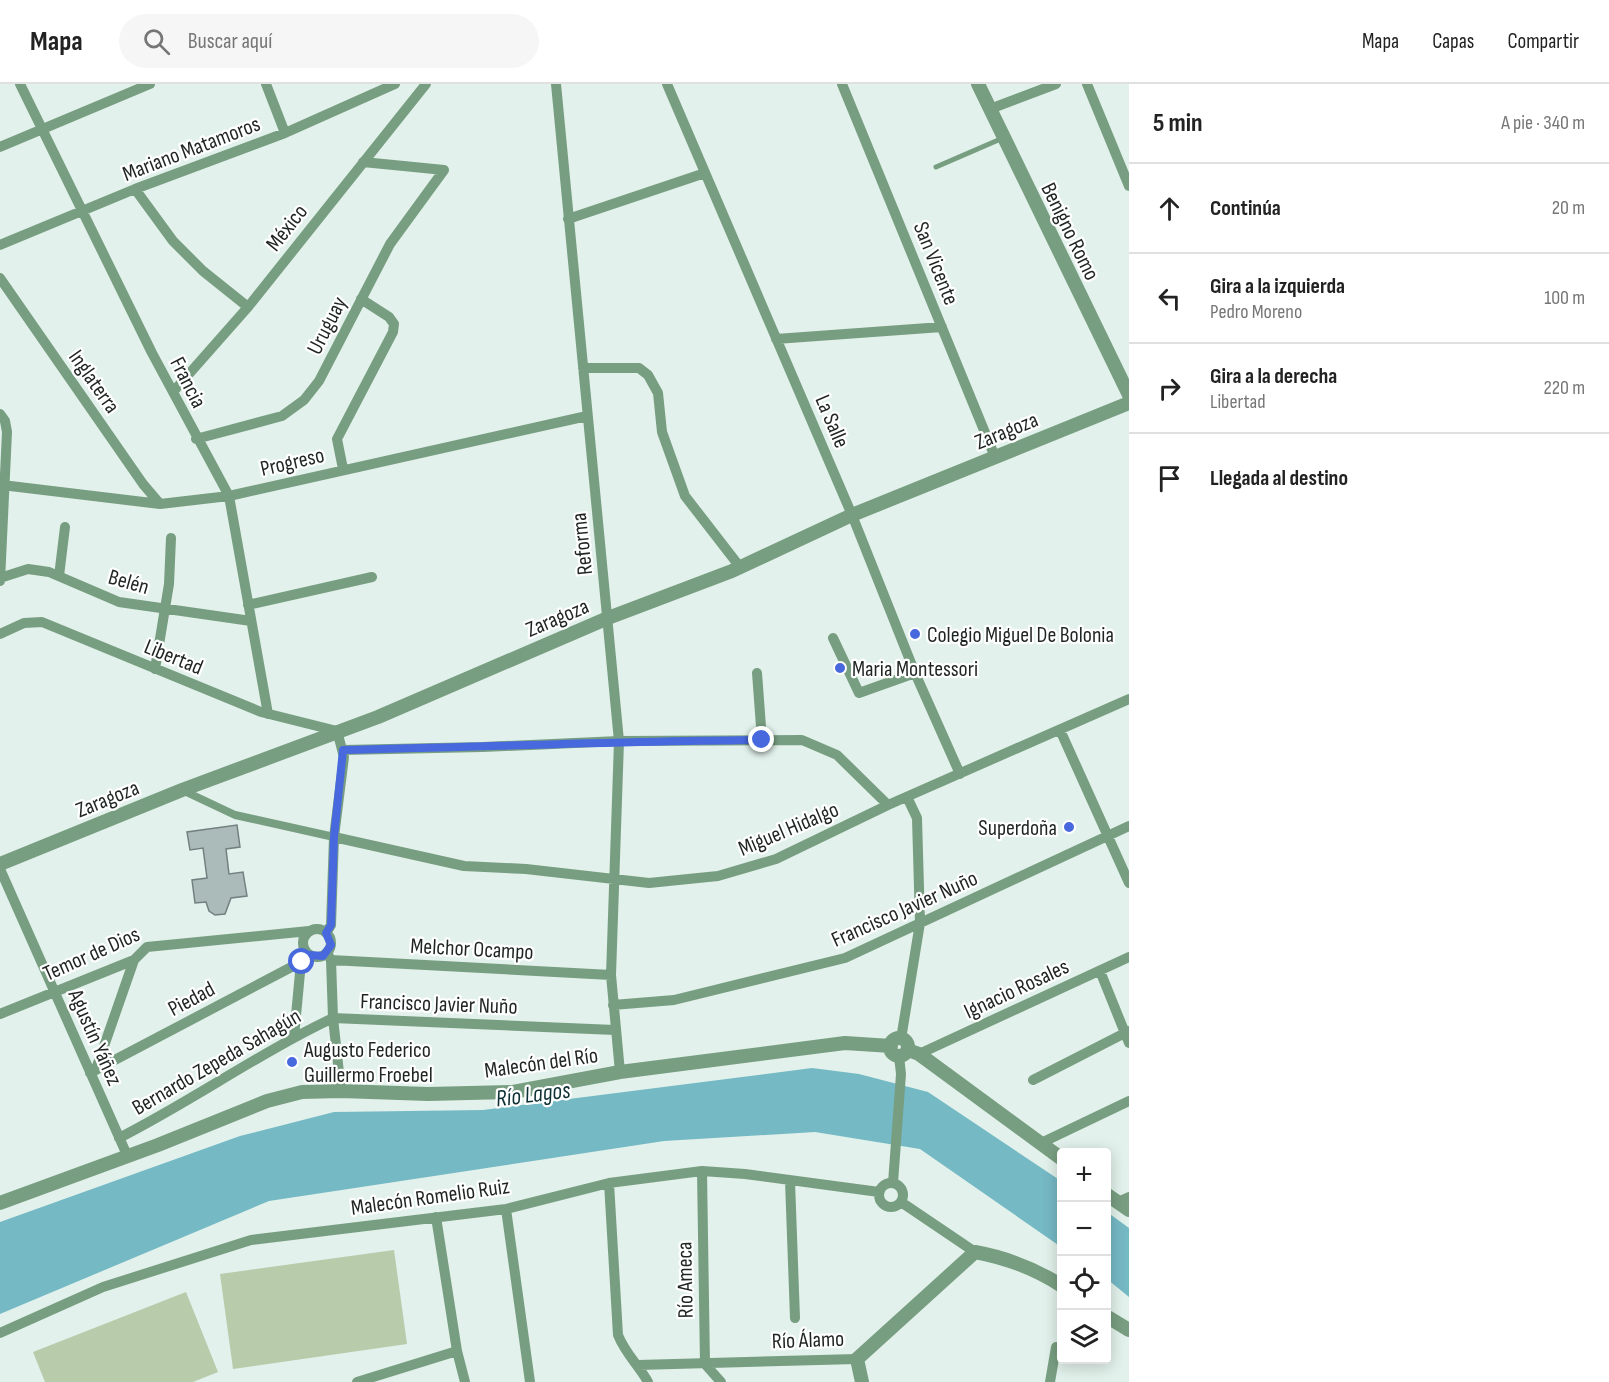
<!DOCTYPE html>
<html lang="es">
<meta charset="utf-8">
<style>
:root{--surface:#fff;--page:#f6f6f6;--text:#222;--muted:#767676;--line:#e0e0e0}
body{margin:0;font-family:"Sofia Sans Condensed",sans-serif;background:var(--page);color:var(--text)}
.controls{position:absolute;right:18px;bottom:18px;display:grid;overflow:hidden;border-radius:6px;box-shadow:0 3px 15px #0003}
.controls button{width:54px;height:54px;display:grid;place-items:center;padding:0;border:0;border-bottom:2px solid var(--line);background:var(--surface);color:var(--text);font:30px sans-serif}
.stop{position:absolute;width:18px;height:18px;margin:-14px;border:4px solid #4869dd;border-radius:50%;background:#fff}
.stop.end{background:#4869dd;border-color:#fff;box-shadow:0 2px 6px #0008}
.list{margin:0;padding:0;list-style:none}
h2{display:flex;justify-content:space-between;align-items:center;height:78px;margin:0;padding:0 24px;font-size:26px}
h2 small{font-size:20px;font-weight:400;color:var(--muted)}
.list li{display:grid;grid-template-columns:39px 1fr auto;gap:18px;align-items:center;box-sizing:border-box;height:90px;padding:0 24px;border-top:2px solid var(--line)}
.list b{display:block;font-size:22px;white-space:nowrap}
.list p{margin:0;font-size:20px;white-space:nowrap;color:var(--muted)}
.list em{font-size:20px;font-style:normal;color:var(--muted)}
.icon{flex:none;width:33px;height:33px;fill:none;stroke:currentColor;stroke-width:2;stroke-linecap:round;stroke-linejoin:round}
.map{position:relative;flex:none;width:1129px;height:1298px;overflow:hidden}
header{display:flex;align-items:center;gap:36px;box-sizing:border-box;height:84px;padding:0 30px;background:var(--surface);border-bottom:2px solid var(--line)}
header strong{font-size:28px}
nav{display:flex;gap:33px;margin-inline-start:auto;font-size:21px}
.search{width:420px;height:54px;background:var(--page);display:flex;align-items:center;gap:15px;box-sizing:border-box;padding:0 21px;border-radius:33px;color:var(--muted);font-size:22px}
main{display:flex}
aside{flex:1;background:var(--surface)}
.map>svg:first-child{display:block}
.green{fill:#b8cbab}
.water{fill:#75b9c5}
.building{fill:#abbbba;stroke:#728180;stroke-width:1.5}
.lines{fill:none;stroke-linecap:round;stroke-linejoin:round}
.service{stroke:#789e81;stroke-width:5}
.pedestrian{stroke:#789e81;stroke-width:8}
.minor{stroke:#789e81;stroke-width:10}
.tertiary{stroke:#789e81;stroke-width:14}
.route{stroke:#4869dd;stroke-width:8}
.poi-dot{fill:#4869dd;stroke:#fff;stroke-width:2}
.labels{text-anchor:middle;stroke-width:4.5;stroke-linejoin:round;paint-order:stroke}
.street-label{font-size:22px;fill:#1f2523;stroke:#fff}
.poi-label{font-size:22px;fill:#1f2523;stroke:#fff;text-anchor:start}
.water-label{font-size:24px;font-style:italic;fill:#0e3136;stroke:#fff}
</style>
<header>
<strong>Mapa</strong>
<div class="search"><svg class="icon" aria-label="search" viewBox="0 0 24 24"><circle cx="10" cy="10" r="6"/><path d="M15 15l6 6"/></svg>Buscar aquí</div>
<nav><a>Mapa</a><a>Capas</a><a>Compartir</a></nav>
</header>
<main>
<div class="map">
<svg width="1129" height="1298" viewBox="0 0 1129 1298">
<rect width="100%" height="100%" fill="#e2f1eb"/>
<!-- green -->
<path class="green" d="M394,1166L407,1260L233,1285L220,1190Z
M186,1208L218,1288L193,1298H45L33,1268Z"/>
<!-- water -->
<path class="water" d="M812,984L859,990L928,1008L1061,1097V1163L920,1065L815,1048L664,1057L269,1117L0,1230V1138L240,1052L334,1028L483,1026Z
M1107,1128L1129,1144V1213L1107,1195Z"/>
<!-- building -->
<path class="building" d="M237,741L240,763L226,765L229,790L243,788L247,812L231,814L225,830L215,831L209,827L206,818L195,819L192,796L207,794L203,764L190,766L187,748Z"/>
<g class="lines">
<!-- service -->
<path class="service" d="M936,83L1003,54"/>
<!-- pedestrian -->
<path class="pedestrian" d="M182,706L235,731L334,753"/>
<!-- minor -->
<path class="minor" d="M20,0L152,269L229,412L268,630
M266,0L285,49
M556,0L619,657L611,891L620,988
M667,0L852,431L915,589L960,690
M842,0L995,373
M1087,0L1129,102
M990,25L1056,0
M0,63L150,0
M363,78L444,86
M135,105L173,157L203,187L248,223
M568,135L705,89
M0,161L135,105L285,49L395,0
M0,194L143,400L160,420
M776,255L942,243
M583,284H639L648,291L658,309L662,348L685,412L740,483
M173,308L248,223L426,0
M0,330L5,337L7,348L0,497
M196,355L282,332L304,316L319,297L390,160L444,86
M343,385L337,355L393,248L394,240L389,233L361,215
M2,401L160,420L229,412L587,332
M59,492L65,443
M0,494L28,485L49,488L119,518L251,537
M248,521L372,493
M0,550L24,539L42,538L261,628L337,647L344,673L334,753L331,841L326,849
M833,554L859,609L915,589
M155,585L169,500L171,454
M757,589L762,656
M1060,646L1129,799
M343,666L483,663L619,657L802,656L837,671L888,721
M334,753L464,782L526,785L649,799L718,792L776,775L888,721L1129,615
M0,785L127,1071
M303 859a14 14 0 1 1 28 0a14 14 0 1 1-28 0Z
M327,869L331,876L333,934L341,1007
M331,876L611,891
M1100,887L1129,959
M613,921L674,916L845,874L1129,742
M0,930L134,876L147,863L309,847
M294,953L301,878
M901,955L920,839L917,734L907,713
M919,970L1129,873
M96,985L134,876
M90,989L301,878L309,871
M1033,996L1129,947
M119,1054C192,1017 259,969 333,934L615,946
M1039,1060L1129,1017
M702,1087L705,1280L721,1298
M790,1097L795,1234
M879 1111a12 12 0 1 1 24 0a12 12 0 1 1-24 0Z
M609,1099L618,1251C625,1269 639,1282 648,1298
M893,1099L901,990L899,972
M901,1118L975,1168
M1118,1118L1129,1113
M506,1125L530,1298
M436,1133L457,1267L465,1298
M0,1249L103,1203L251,1156L506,1125L609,1099L702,1087L745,1090L879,1108
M638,1281L857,1275
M357,1298L457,1267
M1050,1298L1056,1263"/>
<!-- tertiary -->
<path class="tertiary" d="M978,0L1129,311
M0,780L182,706L378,633L608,534L732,487L852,431L1129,319
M890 963a9 9 0 1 1 18 0a9 9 0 1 1-18 0Z
M908,966L919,970L1062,1075
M1106,1110L1129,1126
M0,1119L158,1061L267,1017L302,1008L341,1007L428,1010L513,1008L620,988L845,959L891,962
M1106,1232L1129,1246
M862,1298L857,1275L975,1168C1008,1174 1034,1184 1062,1202"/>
</g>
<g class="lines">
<!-- route -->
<path class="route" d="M302,878L309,871L323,872L331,861L326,849L331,841L334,753L343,666C483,663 622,657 762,656"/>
</g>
<!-- markers -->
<g class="poi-dot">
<circle cx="915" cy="550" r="6"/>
<circle cx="840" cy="584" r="6"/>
<circle cx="1069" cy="743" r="6"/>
<circle cx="292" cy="978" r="6"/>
</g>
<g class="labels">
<!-- street labels -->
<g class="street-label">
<text transform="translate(191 64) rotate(-21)" y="8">Mariano Matamoros</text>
<text transform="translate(286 143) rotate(-52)" y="8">México</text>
<text transform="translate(1071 147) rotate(64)" y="8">Benigno Romo</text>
<text transform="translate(937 179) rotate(68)" y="8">San Vicente</text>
<text transform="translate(326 241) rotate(-63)" y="8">Uruguay</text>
<text transform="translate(95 297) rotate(55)" y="8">Inglaterra</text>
<text transform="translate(189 298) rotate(63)" y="8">Francia</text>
<text transform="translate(833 337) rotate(67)" y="8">La Salle</text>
<text transform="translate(1006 346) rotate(-22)" y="8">Zaragoza</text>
<text transform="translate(292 377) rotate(-13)" y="8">Progreso</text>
<text transform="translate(581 460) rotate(-96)" y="8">Reforma</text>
<text transform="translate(129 497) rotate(16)" y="8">Belén</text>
<text transform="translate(557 533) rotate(-23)" y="8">Zaragoza</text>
<text transform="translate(174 572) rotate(22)" y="8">Libertad</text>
<text transform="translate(107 714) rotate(-22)" y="8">Zaragoza</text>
<text transform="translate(788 744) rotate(-23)" y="8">Miguel Hidalgo</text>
<text transform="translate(904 824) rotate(-24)" y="8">Francisco Javier Nuño</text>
<text transform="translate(472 864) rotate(3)" y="8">Melchor Ocampo</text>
<text transform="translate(91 869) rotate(-24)" y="8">Temor de Dios</text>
<text transform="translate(1016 904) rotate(-25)" y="8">Ignacio Rosales</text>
<text transform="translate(191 914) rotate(-28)" y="8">Piedad</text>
<text transform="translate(439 919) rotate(2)" y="8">Francisco Javier Nuño</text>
<text transform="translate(96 953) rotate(66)" y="8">Agustín Yáñez</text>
<text transform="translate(216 977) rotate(-30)" y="8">Bernardo Zepeda Sahagún</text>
<text transform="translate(541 978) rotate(-8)" y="8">Malecón del Río</text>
<text transform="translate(430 1112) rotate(-8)" y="8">Malecón Romelio Ruiz</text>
<text transform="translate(684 1196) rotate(-91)" y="8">Río Ameca</text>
<text transform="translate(808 1255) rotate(-2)" y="8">Río Álamo</text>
</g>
<!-- poi labels -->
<g class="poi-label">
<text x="927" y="558">Colegio Miguel De Bolonia</text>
<text x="852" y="592">Maria Montessori</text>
<text x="1057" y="751" text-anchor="end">Superdoña</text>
<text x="304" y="973">Augusto Federico<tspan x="304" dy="25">Guillermo Froebel</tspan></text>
</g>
<!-- water labels -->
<g class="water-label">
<text transform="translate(533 1010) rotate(-7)" y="8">Río Lagos</text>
</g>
</g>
</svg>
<div class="controls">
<button>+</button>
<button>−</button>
<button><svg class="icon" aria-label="locate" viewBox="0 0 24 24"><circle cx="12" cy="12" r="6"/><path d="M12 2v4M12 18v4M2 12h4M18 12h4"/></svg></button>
<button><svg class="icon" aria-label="layers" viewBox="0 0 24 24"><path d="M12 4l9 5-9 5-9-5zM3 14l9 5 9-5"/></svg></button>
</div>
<div class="stop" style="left:302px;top:878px"></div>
<div class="stop end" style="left:762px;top:656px"></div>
</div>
<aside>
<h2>5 min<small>A pie · 340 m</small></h2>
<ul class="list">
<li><svg class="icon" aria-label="ahead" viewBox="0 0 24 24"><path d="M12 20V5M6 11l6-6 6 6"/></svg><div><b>Continúa</b></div><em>20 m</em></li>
<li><svg class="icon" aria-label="left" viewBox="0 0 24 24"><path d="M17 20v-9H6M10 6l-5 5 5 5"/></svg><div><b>Gira a la izquierda</b><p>Pedro Moreno</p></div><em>100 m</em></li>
<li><svg class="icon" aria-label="right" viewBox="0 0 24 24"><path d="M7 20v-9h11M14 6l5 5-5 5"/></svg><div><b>Gira a la derecha</b><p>Libertad</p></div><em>220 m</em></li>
<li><svg class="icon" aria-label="arrive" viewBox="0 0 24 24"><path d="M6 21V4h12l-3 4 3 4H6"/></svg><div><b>Llegada al destino</b></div></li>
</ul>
</aside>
</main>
